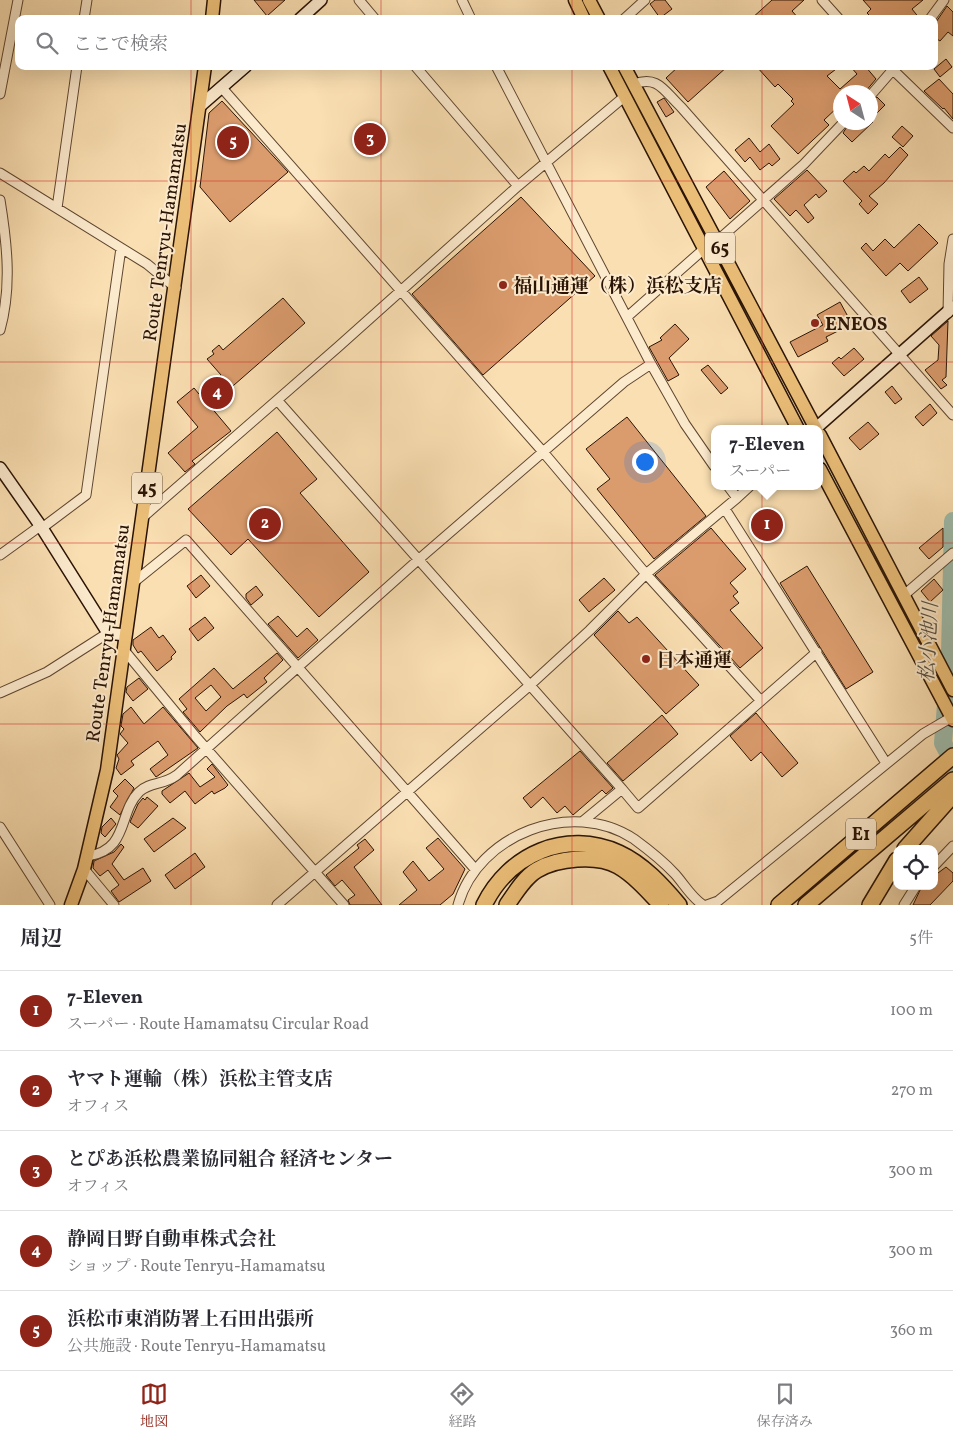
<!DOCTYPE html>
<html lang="ja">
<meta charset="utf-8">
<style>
:root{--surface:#fff;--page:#f2f2f3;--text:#2b2b33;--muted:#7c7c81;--line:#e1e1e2;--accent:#8f2418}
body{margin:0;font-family:Vollkorn,"Noto Serif JP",serif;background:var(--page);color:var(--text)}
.controls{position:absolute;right:15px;bottom:15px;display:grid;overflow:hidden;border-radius:10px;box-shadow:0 5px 20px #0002}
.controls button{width:45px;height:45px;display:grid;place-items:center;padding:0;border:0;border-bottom:1px solid var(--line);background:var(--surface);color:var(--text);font:25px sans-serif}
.compass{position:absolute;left:833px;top:85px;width:45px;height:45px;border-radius:50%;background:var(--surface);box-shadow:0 5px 20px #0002;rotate:324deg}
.you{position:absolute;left:644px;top:461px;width:18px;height:18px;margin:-12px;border:4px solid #fff;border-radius:50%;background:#1a73e8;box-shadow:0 0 0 8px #1a73e833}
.badge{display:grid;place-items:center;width:32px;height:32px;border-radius:50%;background:var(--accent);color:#fff;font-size:16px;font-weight:700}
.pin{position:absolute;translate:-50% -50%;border:2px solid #fff;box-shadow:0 1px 5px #0006}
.popup{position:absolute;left:711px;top:425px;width:112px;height:65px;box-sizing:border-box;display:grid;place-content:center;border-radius:10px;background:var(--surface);filter:drop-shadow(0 1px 4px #0005);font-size:16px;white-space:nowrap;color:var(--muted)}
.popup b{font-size:19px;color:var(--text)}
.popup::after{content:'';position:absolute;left:50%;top:100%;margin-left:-10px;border:10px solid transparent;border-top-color:var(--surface)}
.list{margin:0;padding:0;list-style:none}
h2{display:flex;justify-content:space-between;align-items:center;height:65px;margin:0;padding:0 20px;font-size:21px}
h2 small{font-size:16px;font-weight:400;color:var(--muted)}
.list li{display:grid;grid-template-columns:32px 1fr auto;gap:15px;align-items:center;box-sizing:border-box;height:80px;padding:0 20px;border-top:1px solid var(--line)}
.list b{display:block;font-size:19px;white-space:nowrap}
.list p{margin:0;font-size:16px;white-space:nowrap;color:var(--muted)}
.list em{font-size:16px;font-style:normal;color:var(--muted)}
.icon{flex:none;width:28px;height:28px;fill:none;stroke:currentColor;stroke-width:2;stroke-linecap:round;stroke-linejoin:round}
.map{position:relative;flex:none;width:953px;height:905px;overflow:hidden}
.search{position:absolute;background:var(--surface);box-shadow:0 5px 20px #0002;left:15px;right:15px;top:15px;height:55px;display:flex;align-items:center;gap:12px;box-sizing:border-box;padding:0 18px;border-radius:10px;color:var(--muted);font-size:19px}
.sheet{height:465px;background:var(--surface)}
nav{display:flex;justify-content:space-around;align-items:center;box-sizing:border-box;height:70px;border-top:1px solid var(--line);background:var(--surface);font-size:14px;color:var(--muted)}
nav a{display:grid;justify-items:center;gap:2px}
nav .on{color:var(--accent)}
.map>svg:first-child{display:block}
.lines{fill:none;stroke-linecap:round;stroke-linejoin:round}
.river{stroke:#9ebdad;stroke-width:18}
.building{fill:#db9c6d;stroke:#2a1304;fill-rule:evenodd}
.street-casing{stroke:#5e4630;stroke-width:11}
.secondary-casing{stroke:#2a1304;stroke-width:14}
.primary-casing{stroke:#2a1304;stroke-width:15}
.highway-casing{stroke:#2a1304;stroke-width:18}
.street{stroke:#fceacd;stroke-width:9}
.secondary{stroke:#fceacd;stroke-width:11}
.primary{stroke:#edc079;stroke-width:12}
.highway{stroke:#edc079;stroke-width:15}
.grid{fill:none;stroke:#d62828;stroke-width:1;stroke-opacity:0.55}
.poi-dot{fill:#8f2418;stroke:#fceacd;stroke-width:2}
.labels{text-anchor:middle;stroke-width:4;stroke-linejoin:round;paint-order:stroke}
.shield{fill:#fceacd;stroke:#695440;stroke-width:1}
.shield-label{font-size:18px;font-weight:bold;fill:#2a1304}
.street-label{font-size:19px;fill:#2a1304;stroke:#fceacd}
.poi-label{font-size:19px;font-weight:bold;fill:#2a1304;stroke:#fceacd;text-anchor:start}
.water-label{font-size:20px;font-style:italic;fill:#534e3f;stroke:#fceacd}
</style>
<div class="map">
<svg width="953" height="905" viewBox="0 0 953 905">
<rect width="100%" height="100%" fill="#fadfb2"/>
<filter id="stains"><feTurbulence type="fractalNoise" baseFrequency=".004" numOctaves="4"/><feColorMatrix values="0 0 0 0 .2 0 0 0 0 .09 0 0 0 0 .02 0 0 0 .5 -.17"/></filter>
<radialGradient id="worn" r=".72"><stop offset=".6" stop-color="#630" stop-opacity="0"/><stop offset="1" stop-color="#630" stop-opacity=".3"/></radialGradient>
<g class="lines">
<!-- river -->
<path class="river" d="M953,521L950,654L943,743L953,762"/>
</g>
<!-- building -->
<path class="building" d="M254,0H285L267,16Z
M655,0H665L672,9L660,18L650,4Z
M772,0H804L792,11L799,19H751Z
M863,0H923L912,9L920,19H873L867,13L871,9Z
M947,6L953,12V36L948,32L940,41L934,37V25Z
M946,59L952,67L940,77L934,69Z
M679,66H728L688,102L666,78Z
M756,66H840L827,76L840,89L857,74L850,66H865L876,79L865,92H840V105L824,120L829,125L798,154L771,126L794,104L791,101L793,99L778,84L775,87Z
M939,79L953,94V119L944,108L943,109L924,91Z
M877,97L885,105L870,120V102Z
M664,98L674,112L666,117L657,102Z
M222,101L288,172L230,222L200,187L209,113Z
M850,122H873L852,142L843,133Z
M902,126L913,136L903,147L892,137Z
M749,138L760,152L769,144L780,159L772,166L769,163L760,170L750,157L745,162L735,150Z
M900,147L908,155L884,183L869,196L878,204L868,214L859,204L862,201L843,181L854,171L856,173L864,166L869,171L885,154L889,158Z
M807,170L827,191L819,198L816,194L804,205L814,218L808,223L796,210L790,216L774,199Z
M724,171L750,201L730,219L706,187Z
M521,197L595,276L483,375L412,294Z
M919,224L938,243L908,271L900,263L886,276L861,248L866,243L873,251L885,239L894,248Z
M919,277L928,289L910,303L901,291Z
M283,298L305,323L210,406L231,431L192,461L195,464L185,472L168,453L198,427L177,402L194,388L199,394L221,375L207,359L214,354L212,351L219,345L223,350Z
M840,302L852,324L826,337L828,341L798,357L790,342L823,325L817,315Z
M948,321L946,377L942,380L947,385L941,389L925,370L938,360L939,345L931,336Z
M675,324L689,339L669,358L679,375L668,381L649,347L662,340L660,338Z
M854,348L864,359L844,376L832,363L839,357L841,359Z
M708,365L728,388L721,394L701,370Z
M892,386L902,399L895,404L885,392Z
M930,404L937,413L923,426L915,417Z
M627,417L706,516L654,559L597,489L610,479L586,449Z
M868,422L879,434L860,450L849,438Z
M277,432L317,479L300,493L369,572L319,617L248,539L231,555L188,509Z
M711,528L746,569L730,583L738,592L733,596L739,603L730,610L763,648L740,668L655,575Z
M943,528V547L929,559L919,548Z
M807,566L873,672L846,689L780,583Z
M201,575L210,586L196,598L187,586Z
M604,578L615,590L589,612L579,600Z
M934,579L943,590L930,602L921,591Z
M256,586L263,595L251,605L246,598V594Z
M618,611L629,623L637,617L699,685L666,714L594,635Z
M278,616L297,637L307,628L318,640L298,658L268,624Z
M205,617L214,628L198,641L189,629Z
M151,627L159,638L163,635L176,652L171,657L172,659L157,671L141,651L138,653L133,645V640Z
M277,653L283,660L264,678L267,682L247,698L244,694L227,706L200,732L183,712L187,709L179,699L214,668L233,689ZM211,685L221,697L206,711L195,698Z
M139,678L148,689L133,701L126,692L127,687Z
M131,707L144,724L163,707L198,748L156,777L150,769L168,755L158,741L131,761L134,765L121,775L116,768L119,759L117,755L128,743L120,734L124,729L121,726L123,714Z
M756,713L798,763L782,777L761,752L751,761L730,736Z
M662,715L678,734L623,781L607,763Z
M580,751L613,788L606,794L602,790L573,815L565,806L557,813L543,797L531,808L523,798Z
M212,764L228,785L225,788L214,794L212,791L195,804L185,791L170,803L162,794V791L189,773L200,787L215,777L207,769Z
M125,779L134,788L120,815L110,807L118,796L113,791Z
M147,797L158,806L138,828L130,822L138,804L143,798L145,800Z
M111,818L116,824L105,837L101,833L102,827Z
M173,818L186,828L154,852L144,839Z
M438,838L465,869L453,894L440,905H399L417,890L403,872L413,861L429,881L444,869L426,848Z
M365,839L374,850L354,867L382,905H350L348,900L355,895L342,880L335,886L326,875L359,848L357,845Z
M121,844L124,847L112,864L124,880L143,868L151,881L119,902L111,891L119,885L108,870L100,876L93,868L94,861L114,852Z
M195,853L205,867L175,889L165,875Z
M946,867L953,873V881L930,905H913L922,886H934V876Z"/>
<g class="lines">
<defs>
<path id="street" d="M359,0L375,19
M462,0L471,19
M822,0L839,19
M84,19L87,0
M624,19L645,0
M930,19L944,0
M415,66L518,186
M496,66L651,364L685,424L714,466
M889,66L953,128
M634,84C658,75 664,91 681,107L953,415
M222,88L544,453L646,574L761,701
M0,94L18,0
M870,96L896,66
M0,173L147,264L176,288
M0,200C7,243 12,287 0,330
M57,208L77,66
M717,241L804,164L844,122
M948,313L949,264L953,239
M627,317L705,248
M277,400L622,789L582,822
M728,486L737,498L750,486
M725,509L886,763
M143,517L338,347L518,186L624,97
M0,555L36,529L42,528L86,495L121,248
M134,582L186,540L475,869
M903,596L953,553
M124,650L196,737L344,905
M0,693L47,672L108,633
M622,789L638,808L817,652
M0,827L50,905
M88,856C129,850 118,813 139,792C151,781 162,786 177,775L418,560L624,382L651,364
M934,866L953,846
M84,869L114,905
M277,905L529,686L590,630L646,574L737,498
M458,905C478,834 572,798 634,839C649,850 663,861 675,874C684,884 691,897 703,905
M707,905L718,901L923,734L952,717
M904,905L916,886"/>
<path id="secondary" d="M300,19L321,0
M200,106L246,66
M815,429L953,307
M0,468L42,528L108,633L125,635"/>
<path id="primary" d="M575,0L584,19
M589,0L599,19
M212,19L214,0
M609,66L798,429
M624,66L816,429
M820,435L953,690
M820,469L953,720
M71,905L84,869L107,770L205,66"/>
<path id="highway" d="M905,849L953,795
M484,905C509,854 566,829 619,853C643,864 662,885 679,905
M507,905C515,893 525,877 537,870C557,858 597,854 618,866C634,875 649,892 661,905
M779,905L953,756
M806,905L953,780
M870,905L897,860"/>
</defs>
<!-- street casing -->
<use href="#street" class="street-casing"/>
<!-- secondary casing -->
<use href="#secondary" class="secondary-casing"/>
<!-- primary casing -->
<use href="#primary" class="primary-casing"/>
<!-- highway casing -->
<use href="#highway" class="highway-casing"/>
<!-- street -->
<use href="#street" class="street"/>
<!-- secondary -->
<use href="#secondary" class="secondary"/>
<!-- primary -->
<use href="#primary" class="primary"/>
<!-- highway -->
<use href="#highway" class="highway"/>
</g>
<!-- grid -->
<path class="grid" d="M191,0V19M381,0V19M572,0V19M762,0V19M191,66V905M381,66V905M572,66V905M762,66V905M0,181H953M0,362H953M0,543H953M0,724H953"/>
<!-- markers -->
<g class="poi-dot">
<circle cx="503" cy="285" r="5"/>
<circle cx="815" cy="323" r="5"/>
<circle cx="646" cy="659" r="5"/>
</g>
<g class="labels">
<!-- shield labels -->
<g class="shield">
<rect x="705" y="232.5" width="30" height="31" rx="4"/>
<rect x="132" y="472.5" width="30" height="31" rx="4"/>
<rect x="846" y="818.5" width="30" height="31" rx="4"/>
</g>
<g class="shield-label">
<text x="720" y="254">65</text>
<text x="147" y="494">45</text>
<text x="861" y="840">E1</text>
</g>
<!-- street labels -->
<g class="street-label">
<text transform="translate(164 232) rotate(-82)" y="7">Route Tenryu-Hamamatsu</text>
<text transform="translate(107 633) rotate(-82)" y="7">Route Tenryu-Hamamatsu</text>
</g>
<!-- poi labels -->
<g class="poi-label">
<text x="513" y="292">福山通運（株）浜松支店</text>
<text x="825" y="330">ENEOS</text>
<text x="656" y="666">日本通運</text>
</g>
<!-- water labels -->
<g class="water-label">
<text transform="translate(928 642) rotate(-87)" y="7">松小池川</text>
</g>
</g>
<rect width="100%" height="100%" filter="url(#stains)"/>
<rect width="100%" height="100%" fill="url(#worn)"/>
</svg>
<div class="controls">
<button><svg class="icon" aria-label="locate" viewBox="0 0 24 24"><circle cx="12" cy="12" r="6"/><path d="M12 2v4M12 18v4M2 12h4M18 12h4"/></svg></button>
</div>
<svg class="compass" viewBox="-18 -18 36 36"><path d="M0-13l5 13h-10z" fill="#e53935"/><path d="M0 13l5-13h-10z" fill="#7c7c81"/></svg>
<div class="you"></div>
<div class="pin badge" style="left:767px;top:525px">1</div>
<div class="popup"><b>7-Eleven</b>スーパー</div>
<div class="pin badge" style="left:265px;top:524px">2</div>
<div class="pin badge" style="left:370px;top:139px">3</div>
<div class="pin badge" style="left:217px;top:393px">4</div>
<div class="pin badge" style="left:233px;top:142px">5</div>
<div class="search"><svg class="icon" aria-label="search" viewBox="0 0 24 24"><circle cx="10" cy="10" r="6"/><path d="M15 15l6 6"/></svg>ここで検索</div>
</div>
<section class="sheet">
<h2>周辺<small>5件</small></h2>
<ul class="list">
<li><span class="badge">1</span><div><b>7-Eleven</b><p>スーパー · Route Hamamatsu Circular Road</p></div><em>100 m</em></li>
<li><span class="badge">2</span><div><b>ヤマト運輸（株）浜松主管支店</b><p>オフィス</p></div><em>270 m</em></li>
<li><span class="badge">3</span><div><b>とぴあ浜松農業協同組合 経済センター</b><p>オフィス</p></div><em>300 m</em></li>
<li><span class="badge">4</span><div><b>静岡日野自動車株式会社</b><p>ショップ · Route Tenryu-Hamamatsu</p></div><em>300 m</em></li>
<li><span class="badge">5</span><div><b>浜松市東消防署上石田出張所</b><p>公共施設 · Route Tenryu-Hamamatsu</p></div><em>360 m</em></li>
</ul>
</section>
<nav>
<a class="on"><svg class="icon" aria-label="map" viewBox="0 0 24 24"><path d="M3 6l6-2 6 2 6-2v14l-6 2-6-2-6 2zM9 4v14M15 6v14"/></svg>地図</a>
<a><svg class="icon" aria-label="directions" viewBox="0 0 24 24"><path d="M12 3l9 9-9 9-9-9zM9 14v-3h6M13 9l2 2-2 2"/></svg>経路</a>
<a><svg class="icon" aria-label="saved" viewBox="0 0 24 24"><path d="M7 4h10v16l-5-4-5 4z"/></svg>保存済み</a>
</nav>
